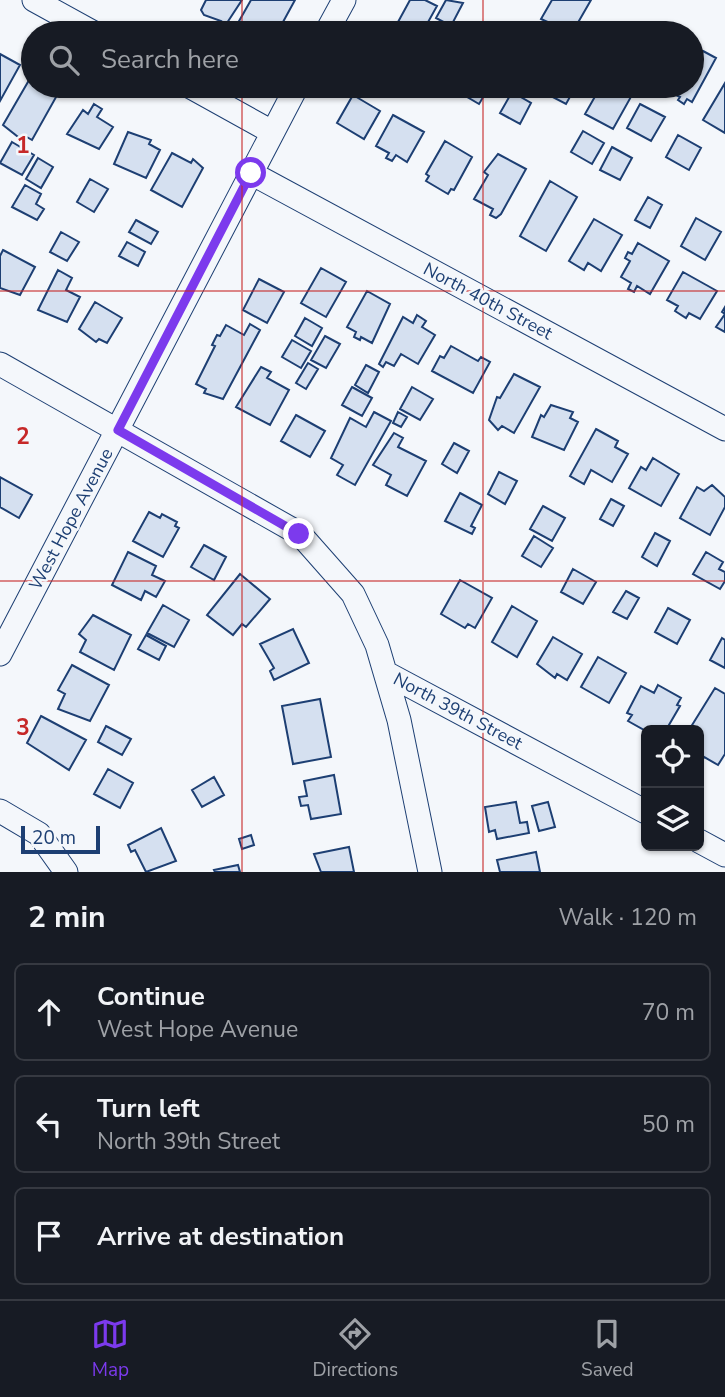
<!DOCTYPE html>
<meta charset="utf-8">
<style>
:root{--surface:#171b24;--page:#242831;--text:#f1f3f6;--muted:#9ea1a6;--line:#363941;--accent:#7c3aed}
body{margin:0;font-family:"Nunito Sans",sans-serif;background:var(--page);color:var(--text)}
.controls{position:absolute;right:21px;bottom:21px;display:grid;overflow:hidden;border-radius:10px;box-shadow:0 2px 5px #0004}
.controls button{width:63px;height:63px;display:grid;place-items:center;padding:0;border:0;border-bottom:2px solid var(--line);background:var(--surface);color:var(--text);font:35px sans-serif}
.scale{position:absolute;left:21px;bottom:18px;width:79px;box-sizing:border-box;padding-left:7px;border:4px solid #1d3f73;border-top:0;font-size:19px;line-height:24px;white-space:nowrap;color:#1d3f73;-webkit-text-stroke:5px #f4f7fb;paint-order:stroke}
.stop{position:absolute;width:21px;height:21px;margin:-16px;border:5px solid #7c3aed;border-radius:50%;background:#fff}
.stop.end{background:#7c3aed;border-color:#fff;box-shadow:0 2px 7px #0008}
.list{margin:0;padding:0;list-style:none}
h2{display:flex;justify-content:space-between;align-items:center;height:91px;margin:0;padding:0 28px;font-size:30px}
h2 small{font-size:23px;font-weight:400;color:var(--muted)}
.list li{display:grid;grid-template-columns:46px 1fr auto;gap:21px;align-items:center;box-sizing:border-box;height:98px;margin:0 14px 14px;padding:0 14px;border:2px solid var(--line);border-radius:10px}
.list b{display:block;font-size:26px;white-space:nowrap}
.list p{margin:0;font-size:23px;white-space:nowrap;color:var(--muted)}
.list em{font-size:23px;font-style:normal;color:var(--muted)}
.icon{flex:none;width:38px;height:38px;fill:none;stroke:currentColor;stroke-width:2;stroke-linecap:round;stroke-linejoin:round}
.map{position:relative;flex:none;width:725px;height:872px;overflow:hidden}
.search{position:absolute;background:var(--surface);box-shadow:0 2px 5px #0004;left:21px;right:21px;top:21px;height:77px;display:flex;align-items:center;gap:18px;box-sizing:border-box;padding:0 24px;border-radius:38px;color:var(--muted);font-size:26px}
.sheet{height:427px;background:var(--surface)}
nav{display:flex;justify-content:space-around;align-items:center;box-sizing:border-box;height:98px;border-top:2px solid var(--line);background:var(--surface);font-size:19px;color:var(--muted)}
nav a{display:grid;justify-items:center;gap:4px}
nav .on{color:var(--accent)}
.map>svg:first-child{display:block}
.building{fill:#d5e0f0;stroke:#1d3f73;stroke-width:2}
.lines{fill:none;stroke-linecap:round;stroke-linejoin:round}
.street-casing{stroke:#1d3f73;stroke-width:25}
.street{stroke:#f4f7fb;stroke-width:23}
.route{stroke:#7c3aed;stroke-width:9}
.grid{fill:none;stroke:#c62828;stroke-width:2;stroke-opacity:0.55}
.labels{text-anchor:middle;stroke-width:5;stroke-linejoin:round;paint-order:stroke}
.street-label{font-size:18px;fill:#1d3f73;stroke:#f4f7fb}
.grid-label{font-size:23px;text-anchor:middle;font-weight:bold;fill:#c62828;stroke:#f4f7fb;stroke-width:5;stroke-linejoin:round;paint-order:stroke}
</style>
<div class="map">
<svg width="725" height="872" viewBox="0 0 725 872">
<rect width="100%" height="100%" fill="#f4f7fb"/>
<!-- building -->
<path class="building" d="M206,0H242L223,29L218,26L221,21L204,15L201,10Z
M251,0H295L277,33H239L234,30Z
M410,0H425L437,6L422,33L398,22Z
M446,0L463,3L451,26L436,18Z
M552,0H591L572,33L541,19Z
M703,51L716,58L692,102L687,99L684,104L678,100L680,97L664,89L665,86H692V57L697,60Z
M0,54L20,65L0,101Z
M32,75L33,86H52L60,90L32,140L25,136L22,140L3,125Z
M725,83V133L703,120Z
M453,86H490L479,104L452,88Z
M552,86H576L566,104L547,94Z
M601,86H625L623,90L632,95L613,129L585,114Z
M512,92L531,103L520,124L500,113Z
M353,95L380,111L364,139L337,123Z
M94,104L102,109L97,117L113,127L99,149L67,134L83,110L88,114Z
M640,104L665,117L651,141L627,128Z
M393,115L424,132L407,162L396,155L392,161L386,158L389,153L376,146Z
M583,131L604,143L592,164L571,152Z
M128,132L151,140L149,144L160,150L146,178L114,164Z
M678,135L701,148L689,170L666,157Z
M445,141L472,157L454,190L451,189L448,194L426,181L429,176L426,174Z
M12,142L34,155L22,175L0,163Z
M612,147L632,158L620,180L600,170Z
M172,153L191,163L193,159L203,168L182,207L151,190Z
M498,154L526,169L501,214L496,218L490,215L493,209L474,199L488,175L484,172Z
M38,158L53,167L41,188L26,179Z
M90,179L108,189L94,212L77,202Z
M550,181L577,197L546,251L520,236Z
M25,185L41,194L36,204L44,209L37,220L12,207Z
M648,197L662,205L650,228L635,220Z
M696,218L721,232L705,260L681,246Z
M594,219L622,235L601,271L588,263L584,270L569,261Z
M136,220L158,232L151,244L129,232Z
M61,232L79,242L67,261L50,252Z
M127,242L145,252L138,266L119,256Z
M638,243L669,261L650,294L637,286L634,292L628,289L631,283L621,277L630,261L625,258L628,252L632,254Z
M3,250L35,267L20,295L0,288V256Z
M321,268L346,282L326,317L301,303Z
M58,270L72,278L66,290L80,297L67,322L38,310Z
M683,272L717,291L700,319L689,313L686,318L675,311L678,306L667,300Z
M259,279L284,292L267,323L243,310Z
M367,291L390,304L372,343L361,337L360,340L354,337L356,332L347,327Z
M95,302L122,318L107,343L99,339L96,342L79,329Z
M725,307V332L716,327L725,314L722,312Z
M417,315L426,321L422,327L435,335L418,364L401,354L394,366L386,362L383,367L379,364L403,317L413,323Z
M305,318L322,328L312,346L295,336Z
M250,324L260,330L223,399L204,393L206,389L196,384L215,346L212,345L217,335L220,336L226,325L244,335Z
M325,336L340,344L326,368L311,360Z
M292,340L311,351L301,368L282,357Z
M451,346L478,361L481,357L490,362L473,393L432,371L440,356L444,358Z
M308,363L318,369L306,389L296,383Z
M366,365L379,372L368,393L355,385Z
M261,367L271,372L267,378L289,390L270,425L236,407Z
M514,374L540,387L514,433L502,426L498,430L489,420L497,397L500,398Z
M352,387L372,398L362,416L342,405Z
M412,387L433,399L420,420L400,409Z
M551,405L573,412L570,418L578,422L564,450L532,437L541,415L544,417Z
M374,412L391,421L355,485L337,475L343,465L331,458L350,418L366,427Z
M398,412L407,417L401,427L393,423Z
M296,415L325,431L310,457L281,441Z
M596,429L618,441L615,447L628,454L612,482L591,470L584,484L570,476Z
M394,433L403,438L398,447L426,461L407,496L386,485L391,475L373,465Z
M454,443L469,451L457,473L442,464Z
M653,458L679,474L661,506L629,488L641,467L646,470Z
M499,472L517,481L505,504L488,494Z
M0,477L32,495L19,518L0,507Z
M712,485L725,497V507L710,535L680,518L697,487L704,491Z
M460,493L482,505L471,526L475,528L472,534L445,521Z
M611,499L624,506L613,526L600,519Z
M543,506L565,518L552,541L530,529Z
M149,512L160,518L162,514L177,522L175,526L179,528L163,557L133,541Z
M655,533L670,541L657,566L642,557Z
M534,536L553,548L541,567L522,556Z
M204,545L226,557L214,580L191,567Z
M128,552L156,566L152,575L165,581L156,597L145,591L141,600L112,585Z
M706,552L723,562L719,569L725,572V581L720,589L693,574Z
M573,569L596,582L583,604L561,592Z
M240,574L270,599L246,627L242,624L233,635L207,615Z
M460,580L492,598L475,628L468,624L465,628L441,614Z
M626,591L639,598L627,619L613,612Z
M163,605L189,620L174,647L147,633Z
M512,606L537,621L517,657L492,642Z
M668,608L690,620L677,644L655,632Z
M93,615L131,635L114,670L80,652L86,640L79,634Z
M293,629L309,663L274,680L270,671L274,668L260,644Z
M146,635L166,646L159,660L138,649Z
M553,637L582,654L567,680L557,674L555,678L537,664Z
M722,638L725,640V668L710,660Z
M598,657L626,673L609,703L581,687Z
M72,665L109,685L90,721L58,709L65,694L58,690Z
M658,685L681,698L677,705L680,706L666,730L654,726L646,731L628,721L632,715L627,713L641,686L654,693Z
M715,688L725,694V754L718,765L704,757L702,761L699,759V730H689Z
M320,699L331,757L293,764L282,706Z
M41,716L86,740L69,770L27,743Z
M106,726L131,739L122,755L98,742Z
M108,769L133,783L120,808L94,794Z
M334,775L341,814L311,819L308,805L301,806L299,797L307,796L304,781Z
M214,777L224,795L202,807L192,790Z
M516,802L520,823L527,822L529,833L497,839L495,830L489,832L485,807Z
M548,802L555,827L539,831L532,806Z
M161,828L176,861L146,872L135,850L131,852L128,845Z
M251,835L254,845L242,849L239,839Z
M349,847L354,872H321L314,854Z
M536,852L540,872H500L497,860Z
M238,865L240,872H215L214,870Z"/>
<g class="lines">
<defs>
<path id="street" d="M34,0L94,33
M326,33L344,0
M189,86L272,132
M251,173L725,429
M0,364L300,534L353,594L377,645L399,720L430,872
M0,654L297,86
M386,673L646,812
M0,811L39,834L66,872
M699,841L725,855"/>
</defs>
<!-- street casing -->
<use href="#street" class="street-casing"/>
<!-- street -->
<use href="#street" class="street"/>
</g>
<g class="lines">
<!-- route -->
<path class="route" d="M251,173L118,430L299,534"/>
</g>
<!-- grid -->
<path class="grid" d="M242,0V33M483,0V33M242,86V872M483,86V872M0,291H725M0,581H725"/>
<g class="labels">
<!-- street labels -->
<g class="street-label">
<text transform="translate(488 301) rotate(28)" y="6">North 40th Street</text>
<text transform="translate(71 519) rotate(-62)" y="6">West Hope Avenue</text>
<text transform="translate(458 711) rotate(28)" y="6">North 39th Street</text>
</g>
</g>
<g class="grid-label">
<text x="23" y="153">1</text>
<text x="23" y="444">2</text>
<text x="23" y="735">3</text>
</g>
</svg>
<div class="controls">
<button><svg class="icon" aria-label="locate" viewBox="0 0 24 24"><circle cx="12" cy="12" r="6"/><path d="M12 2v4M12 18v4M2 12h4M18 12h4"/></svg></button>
<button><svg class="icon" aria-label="layers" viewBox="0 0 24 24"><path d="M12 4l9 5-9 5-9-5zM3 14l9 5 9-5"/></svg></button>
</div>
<div class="scale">20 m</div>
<div class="stop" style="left:251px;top:173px"></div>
<div class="stop end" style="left:299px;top:534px"></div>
<div class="search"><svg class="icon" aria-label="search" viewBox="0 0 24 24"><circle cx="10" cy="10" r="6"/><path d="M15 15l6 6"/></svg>Search here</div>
</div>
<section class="sheet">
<h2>2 min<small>Walk · 120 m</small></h2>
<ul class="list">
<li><svg class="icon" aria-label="ahead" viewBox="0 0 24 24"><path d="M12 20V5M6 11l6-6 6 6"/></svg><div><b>Continue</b><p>West Hope Avenue</p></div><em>70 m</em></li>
<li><svg class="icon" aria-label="left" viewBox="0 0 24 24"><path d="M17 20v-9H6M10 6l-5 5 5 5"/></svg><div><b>Turn left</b><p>North 39th Street</p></div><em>50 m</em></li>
<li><svg class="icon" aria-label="arrive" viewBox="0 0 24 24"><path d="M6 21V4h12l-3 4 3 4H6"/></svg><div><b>Arrive at destination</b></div></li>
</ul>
</section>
<nav>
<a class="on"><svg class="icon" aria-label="map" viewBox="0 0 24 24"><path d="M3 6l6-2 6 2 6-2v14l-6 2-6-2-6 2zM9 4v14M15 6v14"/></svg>Map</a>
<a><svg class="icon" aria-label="directions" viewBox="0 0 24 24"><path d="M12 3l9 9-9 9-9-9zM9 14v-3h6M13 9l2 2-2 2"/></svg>Directions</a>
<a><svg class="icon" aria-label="saved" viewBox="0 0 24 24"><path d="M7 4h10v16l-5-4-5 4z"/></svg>Saved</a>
</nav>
